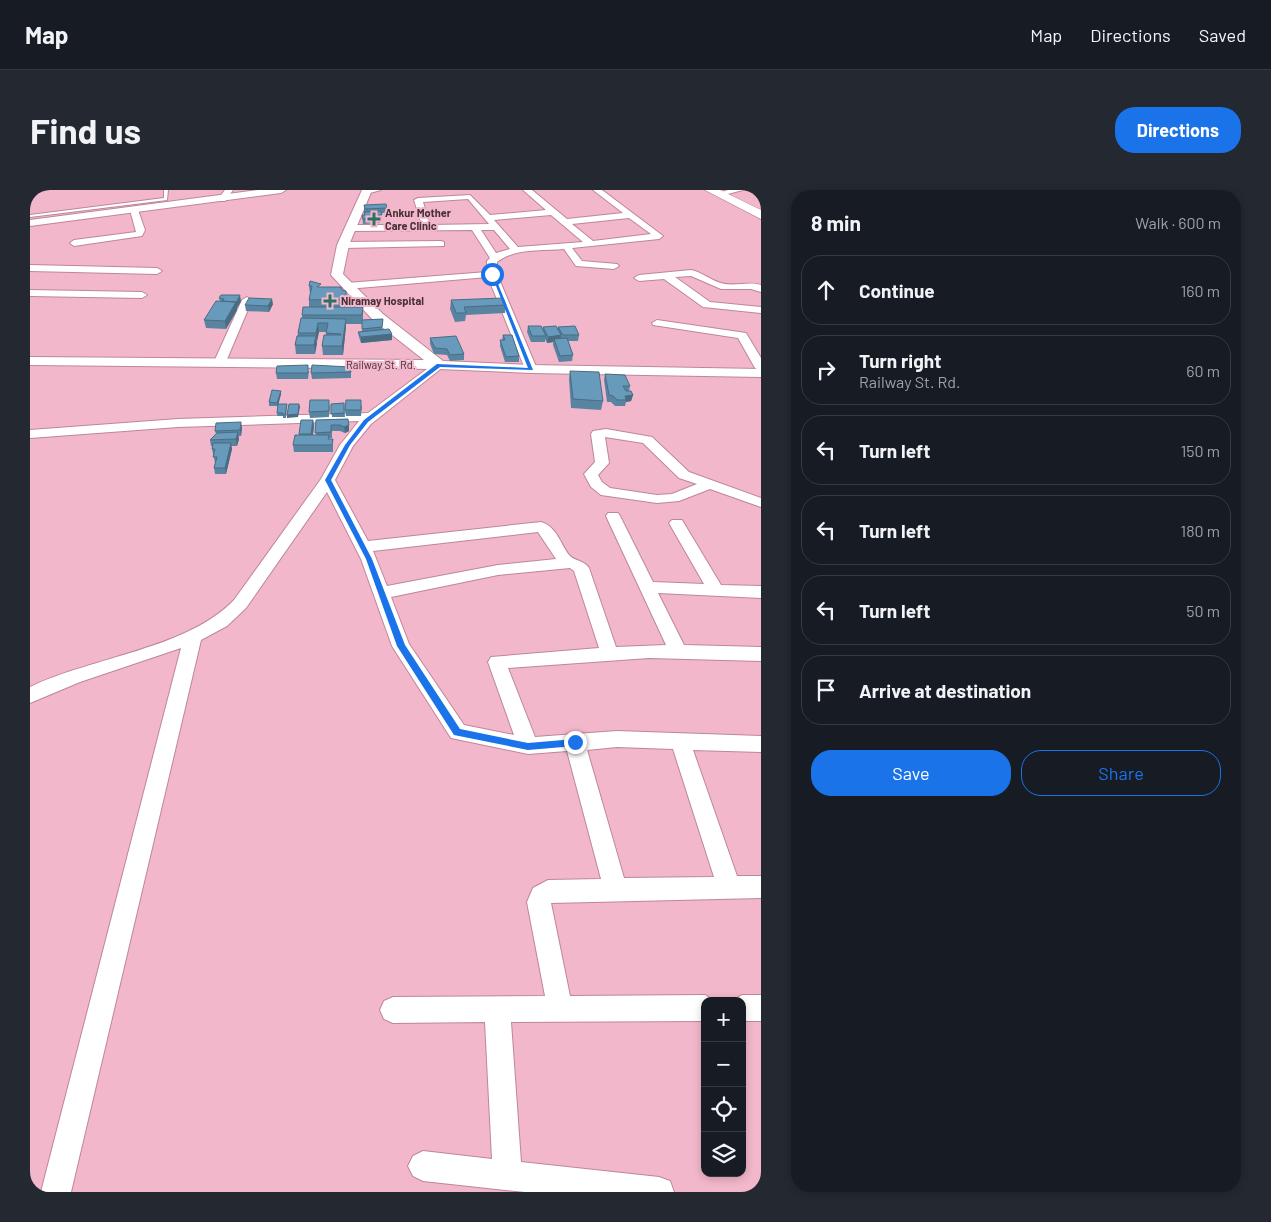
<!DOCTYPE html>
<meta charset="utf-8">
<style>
:root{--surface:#171b24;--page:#242831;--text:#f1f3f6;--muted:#9ea1a6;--line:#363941;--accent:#1a73e8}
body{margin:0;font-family:Barlow,sans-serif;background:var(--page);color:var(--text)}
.controls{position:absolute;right:15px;bottom:15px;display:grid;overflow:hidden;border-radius:10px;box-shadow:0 2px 8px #0003}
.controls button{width:45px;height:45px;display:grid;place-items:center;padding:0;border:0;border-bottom:1px solid var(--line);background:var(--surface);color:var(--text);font:25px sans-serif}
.stop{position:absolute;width:15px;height:15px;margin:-11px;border:4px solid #1a73e8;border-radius:50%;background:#fff}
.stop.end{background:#1a73e8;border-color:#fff;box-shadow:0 1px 5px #0008}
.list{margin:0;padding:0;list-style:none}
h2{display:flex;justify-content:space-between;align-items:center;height:65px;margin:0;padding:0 20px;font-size:21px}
h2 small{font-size:16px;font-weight:400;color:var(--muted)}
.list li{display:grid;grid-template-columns:32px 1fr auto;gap:15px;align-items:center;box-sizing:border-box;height:70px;margin:0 10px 10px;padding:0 10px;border:1px solid var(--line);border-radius:20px}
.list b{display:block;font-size:19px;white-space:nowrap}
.list p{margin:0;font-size:16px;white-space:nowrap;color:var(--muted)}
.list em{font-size:16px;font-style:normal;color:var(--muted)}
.actions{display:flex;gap:10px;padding:15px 20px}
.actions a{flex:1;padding:11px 0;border:1px solid var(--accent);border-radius:20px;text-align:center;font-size:18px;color:var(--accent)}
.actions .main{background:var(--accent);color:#fff}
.icon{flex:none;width:28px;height:28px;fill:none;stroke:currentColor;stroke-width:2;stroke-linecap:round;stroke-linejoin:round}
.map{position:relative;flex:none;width:731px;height:1002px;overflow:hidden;border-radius:20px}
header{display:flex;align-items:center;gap:30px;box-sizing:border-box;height:70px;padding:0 25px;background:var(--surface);border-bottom:1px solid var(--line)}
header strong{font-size:24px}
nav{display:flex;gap:28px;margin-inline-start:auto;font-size:18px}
.intro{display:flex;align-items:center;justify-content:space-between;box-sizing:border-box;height:120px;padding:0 30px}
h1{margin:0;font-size:35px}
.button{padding:12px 22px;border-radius:20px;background:var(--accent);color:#fff;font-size:18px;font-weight:700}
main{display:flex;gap:30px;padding:0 30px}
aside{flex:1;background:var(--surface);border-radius:20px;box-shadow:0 2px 8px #0003}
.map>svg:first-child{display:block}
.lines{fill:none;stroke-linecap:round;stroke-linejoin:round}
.service-casing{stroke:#be8699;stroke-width:2}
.minor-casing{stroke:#be8699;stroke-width:2}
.tertiary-casing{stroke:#be8699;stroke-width:2}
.secondary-casing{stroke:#be8699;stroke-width:1}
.service{fill:#fff;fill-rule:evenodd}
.minor{fill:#fff;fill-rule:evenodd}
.tertiary{fill:#fff;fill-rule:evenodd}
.secondary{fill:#fff;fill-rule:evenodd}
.wall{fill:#5984a1}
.shaded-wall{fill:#496c83}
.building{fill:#689abb;stroke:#496c83}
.route{fill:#1a73e8}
.poi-dot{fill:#2d7063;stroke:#f2b7ca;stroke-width:2}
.labels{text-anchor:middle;stroke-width:4;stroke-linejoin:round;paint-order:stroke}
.far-poi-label{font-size:11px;font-weight:bold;fill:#473037;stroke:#f2b7ca;text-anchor:start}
.far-street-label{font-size:11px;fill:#473037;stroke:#f2b7ca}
</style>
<header>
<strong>Map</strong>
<nav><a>Map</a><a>Directions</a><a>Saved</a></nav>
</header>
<div class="intro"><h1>Find us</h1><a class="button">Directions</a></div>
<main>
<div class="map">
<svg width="731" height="1002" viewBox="0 0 731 1002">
<rect width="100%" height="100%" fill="#f2b7ca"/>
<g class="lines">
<defs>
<path id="service" d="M134,0H138L137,10L0,27V25L134,8Z"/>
<path id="minor" d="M195,0H203L195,11H189L188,9Z
M335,0H351L336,4L332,2Z
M493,0H502L537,29L593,23L563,0H572L633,46L629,49L542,58L552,71L587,74L589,76L584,79L546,76L534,59C512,61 485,58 467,72V84L507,179L505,181L501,182L495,179L458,87L317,99L312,96L317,93L457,82V71L460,68L442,40L321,41L317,38L321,35H392L384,10L388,8L440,5L460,25L516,20ZM438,9L459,34L400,35L393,12ZM521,25L553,52L488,57L464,30ZM599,28L621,44L563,51L542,34ZM451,40H464L480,59L466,63Z
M698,0H713L690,6L686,4Z
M101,18L108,20L115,40L112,46L44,56L40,53L44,50L106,42L100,20Z
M411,51L414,52V56L313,58L309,55L313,52Z
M0,75L127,78L132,81L127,84L0,81Z
M661,80C672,82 680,90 691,93C704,97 718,91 731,95V102L721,99H691L661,86L645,87L680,112L731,117V123L673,117L634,89L609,91L604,88L609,85Z
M0,100L112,102L117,105L112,108L0,106Z
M217,107L222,110L195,174L193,176H185L183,174L212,110Z
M627,130L716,143L731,168V181L725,178L708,148L623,135L622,133Z
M409,172L413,173L415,175L413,177L341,234L323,256L305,290L338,351L511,332C527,337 530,353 539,365C544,371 554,370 559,378L586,457L636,455L576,326L578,323H588L590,326L623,392L674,394L639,333L642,330H652L691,395L731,396V408L628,403L654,455L731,457V471L619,468L478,478L505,547L587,541L731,546V562L663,560L707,686H731V708L521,713L540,806L675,805L685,811H675V831L481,832L491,972L629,987L640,991L644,1002H495L393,991L383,986L378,976L383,966L393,961L462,969L455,832L363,833L354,829L350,820L354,811L363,807L515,806L497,712L503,698L518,690L571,689L537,561L498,564L421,548L362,456L331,369L297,302L216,418L197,436L171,450L41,1002H11L151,458L50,492L0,513V497C62,467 157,459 204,410L291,289L310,255L329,231L148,237L0,248V240L148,229L338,223L405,173ZM508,342L526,369L468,375L357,396L343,361ZM540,378L544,381L569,458L461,467L458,472L484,545L434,535L379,454L361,407L468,385ZM587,557L643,559L684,687L594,688L557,560Z
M576,239L622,247L659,282L731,308V317L680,299L649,311L627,313L571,305L561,297L554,284L565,272L561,244L563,241ZM575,247L613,253L649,288L667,294L642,304L627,305L580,298L572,292L568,285L579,273Z
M712,805H731V831H712V811H702Z"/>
<path id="tertiary" d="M228,0H256L251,3L0,36V30Z
M332,0H342L319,55L313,84L353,124L413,171L501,175L731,179V187L501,183L409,179L0,175V167L394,170L343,130L301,85L307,55Z"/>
<path id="secondary" d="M675,0H690L731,20V29Z"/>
</defs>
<!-- service casing -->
<use href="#service" class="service-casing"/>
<!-- minor casing -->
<use href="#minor" class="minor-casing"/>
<!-- tertiary casing -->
<use href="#tertiary" class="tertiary-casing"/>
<!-- secondary casing -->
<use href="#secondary" class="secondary-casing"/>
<!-- service -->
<use href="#service" class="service"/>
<!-- minor -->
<use href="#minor" class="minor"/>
<!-- tertiary -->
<use href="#tertiary" class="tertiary"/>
<!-- secondary -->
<use href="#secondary" class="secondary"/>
</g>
<!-- wall -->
<path class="wall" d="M334,15L357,18V23H351L352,30H350V33L333,34L332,25H334Z
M279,96L316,101L317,117H333V130L353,129L352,139L362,144V150L331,153L329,147L328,142L332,141V134H316L313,165H293L292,156L296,145V142H289L286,152L285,164H266L265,155L272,128V125L279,117V110L280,104Z
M189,108L211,111L207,118V120L196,139L176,138L174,130L190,111Z
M421,110L476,115L475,123L436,125L435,131L425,132L420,119Z
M243,114L239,122L216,121L215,115Z
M498,136L513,140V137L528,139V137L549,145L548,151H538L543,165L542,171L529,172L523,155V152L517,153L515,149V152H501L497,142Z
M473,145L489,166V172H475L470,156V150H472Z
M400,148L434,164V170L420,171L417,165L404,164L400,154Z
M321,177V188L282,189L281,183Z
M279,181L278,189H247L246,183Z
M540,181L573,211L571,220L541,218L539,189Z
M575,184L600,196L599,201L603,205L601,211L596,212L595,216H585L581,212H577L574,190Z
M251,201V204L248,214H257L256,228H253V226H247L248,216H239V212Z
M314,213L315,227H302L301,214Z
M300,216L299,227L280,228L279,222Z
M332,216L331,226H316L315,220Z
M318,229L319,241L315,243L310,241H302V248H299L303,255V262H264L263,255L269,245V244L283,230L284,236L283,245H286V230Z
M212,238L211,246H208L209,249L207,256H201L202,259L196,284H185L184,278L185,273L182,259L183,256H181L180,250L186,244L185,241Z"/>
<!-- shaded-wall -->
<path class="shaded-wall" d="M210,105L211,111L207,118V120L196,139L195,131Z
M242,109L243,114L239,122L238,116Z
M316,129V137L313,165L312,156Z
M288,133L289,142L287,152L286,143Z
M362,144V150L331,153V147Z
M531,145L530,151L524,149L523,152L517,153L518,147Z
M286,146L287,154L285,164L284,155Z
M251,201V204L248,216L247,213Z
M603,205L601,211L596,212V210L595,206Z
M269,214L270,217L268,227L257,228V225Z
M283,230L284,236L282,250L281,244Z
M211,232L212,238L211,246L210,240Z
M319,235V241L315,243L314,237Z
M208,242L209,249L207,256L206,249Z
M201,253L202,259L196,284L195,278Z"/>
<!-- building -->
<path class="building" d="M356,14L357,18L335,19L334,15Z
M351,21L352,25H349L350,28L333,29L332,25H335L334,22Z
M280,91L291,94L287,97H311L312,100L316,101V109L279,110L282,96H279Z
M191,105H210L206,113H205L206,112L193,111L194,109L189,108Z
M219,108L242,109L238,116L215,115Z
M473,108L476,115L434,117L436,123H426L421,110Z
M186,111L206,112L195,131L174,130Z
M273,117H333L332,125H272Z
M271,128L316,129L312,156H292L294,145H311V144L296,143L298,133H288L286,143H268Z
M353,129L352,137L332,139V130Z
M498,136H511L516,146H502Z
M526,136L531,145L518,147L513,137Z
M545,136L549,145H533L528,137Z
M359,139L362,144L331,147L328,142Z
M473,145H482L489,166L476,167L470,150H475Z
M267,146H286L284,155H265Z
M426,146L434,164L420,165L417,159L405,158L400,148Z
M537,148L543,165L530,166L524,149Z
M278,175V183H246L247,176Z
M282,175L321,177V182L281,183Z
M540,181L569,182L573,211L543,209Z
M575,184L595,185L600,196H593L596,201H601L603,205L595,206L596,210H587L583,206L579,205Z
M242,200L251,201L247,213L239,212Z
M280,210H299V221L279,222Z
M316,210H331V220H315Z
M314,213V223L301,224V214Z
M248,214H257L255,225H253V223H247Z
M259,214H269L268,224L257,225Z
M318,229L319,235L314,237L310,235H301V242L285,243L286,230Z
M271,230H283L281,244H269Z
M211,232L210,240L185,241L186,233Z
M208,242L206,249L180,250L187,243Z
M265,245H299L298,249H303L302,255H263Z
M183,253H201L195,278H184L187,267H183L185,259H182Z"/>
<!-- route -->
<path class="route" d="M461,83L464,84L503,180L410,177L338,232L320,255L301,290L342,369L375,455L430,539L498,553L545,549L549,552L545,556L498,560L424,545L367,456L336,369L295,290L315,255L334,230L407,174L498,178Z"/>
<!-- markers -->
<g class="poi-dot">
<path d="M341.5 21.5h5v5h5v5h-5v5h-5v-5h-5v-5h5z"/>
<path d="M297.5 103.5h5v5h5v5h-5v5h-5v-5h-5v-5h5z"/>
</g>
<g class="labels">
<!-- far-poi labels -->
<g class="far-poi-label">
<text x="355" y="27">Ankur Mother<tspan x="355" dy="13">Care Clinic</tspan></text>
<text x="311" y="115">Niramay Hospital</text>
</g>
<!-- far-street labels -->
<g class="far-street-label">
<text x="351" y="179">Railway St. Rd.</text>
</g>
</g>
</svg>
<div class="controls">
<button>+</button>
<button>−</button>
<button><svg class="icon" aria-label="locate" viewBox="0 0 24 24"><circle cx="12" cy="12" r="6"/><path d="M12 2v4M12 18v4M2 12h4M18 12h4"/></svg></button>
<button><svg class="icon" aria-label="layers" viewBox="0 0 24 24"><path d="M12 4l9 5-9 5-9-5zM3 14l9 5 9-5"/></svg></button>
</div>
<div class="stop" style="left:462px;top:84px"></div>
<div class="stop end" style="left:545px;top:552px"></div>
</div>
<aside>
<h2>8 min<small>Walk · 600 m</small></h2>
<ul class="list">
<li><svg class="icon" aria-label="ahead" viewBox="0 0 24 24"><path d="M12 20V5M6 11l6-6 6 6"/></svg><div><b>Continue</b></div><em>160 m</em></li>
<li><svg class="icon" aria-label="right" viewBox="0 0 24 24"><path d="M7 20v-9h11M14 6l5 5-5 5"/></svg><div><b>Turn right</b><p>Railway St. Rd.</p></div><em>60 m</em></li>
<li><svg class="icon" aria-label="left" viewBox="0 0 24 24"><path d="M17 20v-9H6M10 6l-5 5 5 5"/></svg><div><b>Turn left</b></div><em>150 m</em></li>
<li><svg class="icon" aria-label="left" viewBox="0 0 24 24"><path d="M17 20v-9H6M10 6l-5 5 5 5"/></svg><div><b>Turn left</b></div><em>180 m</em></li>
<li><svg class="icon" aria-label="left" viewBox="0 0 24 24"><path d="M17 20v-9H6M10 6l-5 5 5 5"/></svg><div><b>Turn left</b></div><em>50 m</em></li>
<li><svg class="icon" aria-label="arrive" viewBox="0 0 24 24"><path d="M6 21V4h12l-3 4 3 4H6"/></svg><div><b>Arrive at destination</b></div></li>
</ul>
<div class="actions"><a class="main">Save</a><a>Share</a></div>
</aside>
</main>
